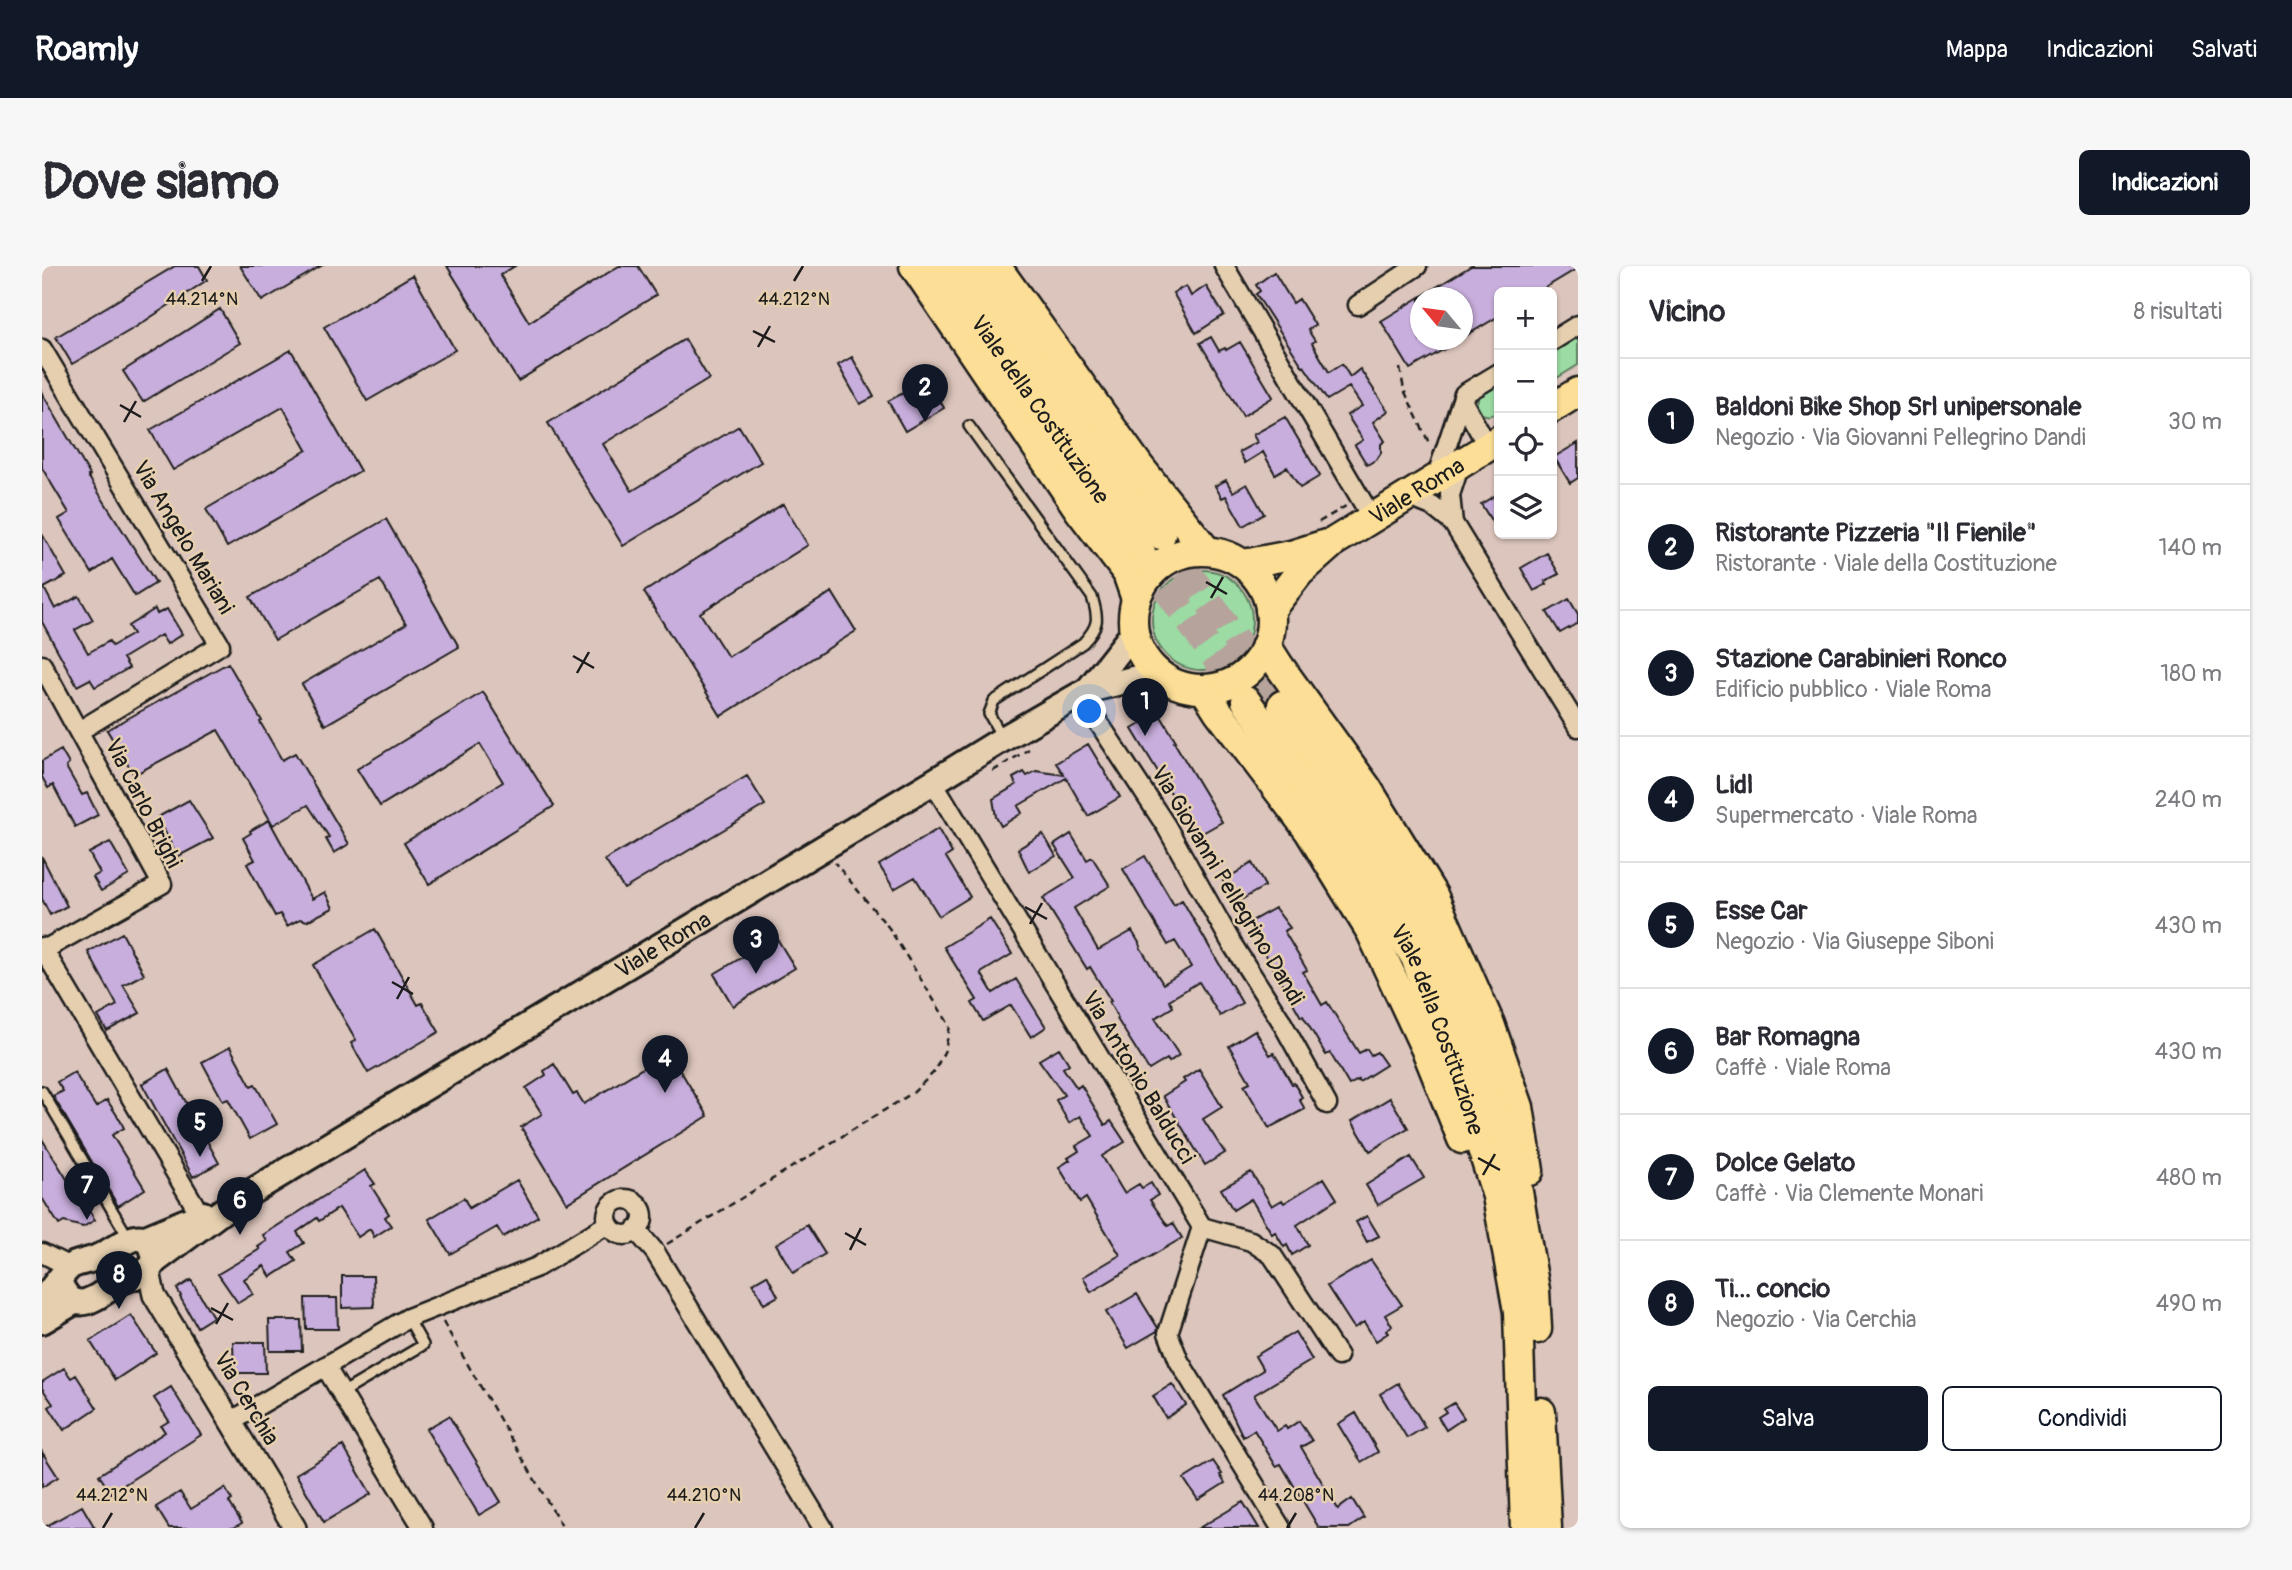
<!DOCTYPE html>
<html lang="it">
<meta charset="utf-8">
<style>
:root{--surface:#fff;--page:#f7f7f7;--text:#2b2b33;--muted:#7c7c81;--line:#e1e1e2;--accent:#111827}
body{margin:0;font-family:Pangolin,sans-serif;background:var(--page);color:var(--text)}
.controls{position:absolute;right:21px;top:21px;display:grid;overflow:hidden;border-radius:10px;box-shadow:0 2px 5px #0004}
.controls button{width:63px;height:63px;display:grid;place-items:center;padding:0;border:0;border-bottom:2px solid var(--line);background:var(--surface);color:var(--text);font:35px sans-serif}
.compass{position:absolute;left:1368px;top:21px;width:63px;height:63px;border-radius:50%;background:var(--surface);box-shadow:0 2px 5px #0004;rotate:299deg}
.you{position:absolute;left:1048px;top:446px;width:24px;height:24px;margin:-18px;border:5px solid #fff;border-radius:50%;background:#1a73e8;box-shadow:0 0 0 10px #1a73e833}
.badge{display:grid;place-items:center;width:46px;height:46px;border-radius:50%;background:var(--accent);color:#fff;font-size:23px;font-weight:700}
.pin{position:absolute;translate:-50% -58px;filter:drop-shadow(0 2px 4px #0008)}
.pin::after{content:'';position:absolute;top:37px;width:24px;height:21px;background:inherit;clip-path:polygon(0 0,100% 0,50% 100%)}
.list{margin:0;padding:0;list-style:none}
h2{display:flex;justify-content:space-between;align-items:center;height:91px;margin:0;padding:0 28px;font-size:30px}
h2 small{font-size:23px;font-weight:400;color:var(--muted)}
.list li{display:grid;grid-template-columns:46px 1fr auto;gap:21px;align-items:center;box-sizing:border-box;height:126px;padding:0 28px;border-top:2px solid var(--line)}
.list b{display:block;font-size:26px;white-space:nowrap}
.list p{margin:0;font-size:23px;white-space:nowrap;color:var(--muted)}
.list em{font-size:23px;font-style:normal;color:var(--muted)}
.actions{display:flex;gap:14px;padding:21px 28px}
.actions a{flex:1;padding:16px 0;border:2px solid var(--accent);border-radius:10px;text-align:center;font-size:24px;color:var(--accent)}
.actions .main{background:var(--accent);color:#fff}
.icon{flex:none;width:38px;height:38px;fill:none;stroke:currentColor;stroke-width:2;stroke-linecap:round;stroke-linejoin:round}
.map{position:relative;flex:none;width:1536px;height:1262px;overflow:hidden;border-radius:10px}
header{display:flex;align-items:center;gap:42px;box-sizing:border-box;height:98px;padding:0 35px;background:var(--accent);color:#fff}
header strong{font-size:33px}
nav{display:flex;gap:38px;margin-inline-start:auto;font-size:24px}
.intro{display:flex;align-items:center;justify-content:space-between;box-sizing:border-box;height:168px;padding:0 42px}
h1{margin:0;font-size:49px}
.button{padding:18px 32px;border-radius:10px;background:var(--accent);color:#fff;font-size:24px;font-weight:700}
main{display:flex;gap:42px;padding:0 42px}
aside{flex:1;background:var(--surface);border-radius:10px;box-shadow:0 2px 5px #0004}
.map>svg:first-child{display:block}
.green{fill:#9cdba3;stroke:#5c7c60;stroke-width:2}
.building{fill:#c8aedc;stroke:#1c1c1c;stroke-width:2}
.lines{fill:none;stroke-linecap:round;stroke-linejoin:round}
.trunk-tunnel{stroke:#b6a39c;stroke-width:28;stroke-dasharray:28 14;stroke-linecap:butt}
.service-casing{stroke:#1c1c1c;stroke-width:14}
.minor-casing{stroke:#1c1c1c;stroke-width:23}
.tertiary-casing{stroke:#1c1c1c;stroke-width:26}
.secondary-casing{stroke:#1c1c1c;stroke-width:30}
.primary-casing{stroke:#1c1c1c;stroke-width:33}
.trunk-casing{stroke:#1c1c1c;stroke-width:33}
.path{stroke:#1c1c1c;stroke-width:2.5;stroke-dasharray:7 5;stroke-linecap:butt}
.service{stroke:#e5cfaf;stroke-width:9}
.minor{stroke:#e5cfaf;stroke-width:18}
.tertiary{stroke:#e5cfaf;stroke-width:21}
.secondary{stroke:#e5cfaf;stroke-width:24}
.primary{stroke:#fcde96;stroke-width:28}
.trunk{stroke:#fcde96;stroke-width:28}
.ticks{fill:none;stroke:#1c1c1c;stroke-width:2.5}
.labels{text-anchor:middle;stroke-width:5;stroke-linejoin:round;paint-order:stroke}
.street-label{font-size:23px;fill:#1c1c1c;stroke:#e5cfaf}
.ticks-label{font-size:18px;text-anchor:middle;fill:#1c1c1c;stroke:#e5cfaf;stroke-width:5;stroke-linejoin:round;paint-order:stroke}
</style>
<header>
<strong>Roamly</strong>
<nav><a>Mappa</a><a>Indicazioni</a><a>Salvati</a></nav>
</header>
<div class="intro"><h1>Dove siamo</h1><a class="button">Indicazioni</a></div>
<main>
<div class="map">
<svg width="1536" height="1262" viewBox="0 0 1536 1262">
<rect width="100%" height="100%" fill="#dcc5bc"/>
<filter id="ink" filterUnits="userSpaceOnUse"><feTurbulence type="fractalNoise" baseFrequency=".0143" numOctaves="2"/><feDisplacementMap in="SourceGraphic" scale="14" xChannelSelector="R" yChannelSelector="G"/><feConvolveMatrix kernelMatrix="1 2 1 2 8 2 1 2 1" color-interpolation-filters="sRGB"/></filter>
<g filter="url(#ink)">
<!-- green -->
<path class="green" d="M1536,68V99L1510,115V84Z
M1457,116V146C1448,152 1441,150 1434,144C1434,127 1444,123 1457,116Z
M1110 354a50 50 0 1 1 100 0a50 50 0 1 1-100 0Z"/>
<!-- building -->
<path class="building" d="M133,0H157L165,14L94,61L30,98L14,71Z
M198,0H279L220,35Z
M405,0H473L458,9L487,56L577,0H596L614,29L476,115Z
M1429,0H1536V2L1496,26H1457V50L1420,72V32H1378V74H1418L1368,103L1339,55Z
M1232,6L1251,37L1257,33L1273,59L1266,64L1273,75L1270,77L1287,106L1300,98L1308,111L1318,103L1346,145L1331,156L1343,175L1339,178V187L1335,193L1325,199L1313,179L1321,174L1305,149L1320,140L1307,121L1285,134L1262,100L1261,101L1214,28L1218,25L1214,19Z
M371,9L413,84L325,135L282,61Z
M1144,20L1149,30L1164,20L1182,49L1154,67L1131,27Z
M178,43L198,77L101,136L81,105Z
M1169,71L1177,85L1183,82L1184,84L1198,76L1231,131L1201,150L1158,77Z
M643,73L667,113L561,178L590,225L697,160L719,196L581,280L506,157Z
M249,84L318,205L185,281L164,243L265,184L241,141L131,204L108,164Z
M810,91L832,131L818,138L796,99Z
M889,119L902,142L863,165L846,135L861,127L865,133Z
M0,127L48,209L46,210L114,317L93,330L70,293L50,307L18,255L17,253L27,247L0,202Z
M1243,151L1278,210L1258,222L1245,201L1233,208L1221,186L1203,197L1197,186L1215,176L1211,169Z
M1536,177V212L1528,217L1512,191Z
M1184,214L1191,226L1205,218L1222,248L1201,260L1184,230L1180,232L1173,220Z
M1457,227V267L1439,238Z
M741,238L766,279L658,347L686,391L790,326L814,365L679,450L602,326Z
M344,253L417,381L283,459L260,418L364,358L338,314L233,374L208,331Z
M0,268L24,310L2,322L13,343L37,330L51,354L33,364L46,387L67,375L70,380L91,368L86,360L113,343L115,348L125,343L140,368L125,378L119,369L81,392L87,402L53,421L48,413L35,420L0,356Z
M1505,287L1517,308L1503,315L1505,318L1492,325L1479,302Z
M1527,333L1536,348V357L1518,367L1505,346Z
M186,397L220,455L218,456L240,494L253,487L307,578L292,587L284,573L287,571L266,539L231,559L176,464L92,509L65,464Z
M441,426L512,540L387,618L362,577L461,516L438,478L338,540L315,503Z
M1117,447L1134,475L1132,476L1180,556L1155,570L1090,463Z
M1046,478L1078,531L1046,550L1024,512L976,540L980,547L959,560L954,551L951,533L974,519L971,512L982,506L985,510L994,505L1022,509L1014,497Z
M19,484L27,498L24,501L40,529L45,527L56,549L33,561L11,519L6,522L0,511V495Z
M705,510L723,539L582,623L563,594Z
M147,534L171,572L135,591L116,551Z
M227,554L270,633L283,626L291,642L265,655L258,653L245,660L238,648L233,650L205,598L213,594L201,572L209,567L208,565Z
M896,563L910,587L904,591L928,631L897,650L873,611L852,623L837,599Z
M1001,568L1014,590L987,606L976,583Z
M1029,568L1045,594L1050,591L1068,620L1032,642L1056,684L1090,665L1099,680L1098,681L1121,718L1149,701L1133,675L1126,679L1081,603L1103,590L1132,639L1140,634L1200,737L1178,750L1157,716L1127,734L1131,741L1113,752L1137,789L1127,796L1125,793L1107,804L1075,753L1076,752L1067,736L1069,735L1048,701L1045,703L1001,632L1033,612L1012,579Z
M68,576L87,609L59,625L51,611L58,607L47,587Z
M0,591L25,640L8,649L0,633Z
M1210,597L1223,620L1194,637L1181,615Z
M1233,642L1248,662L1242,665L1265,704L1261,706L1280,739L1285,736L1317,787L1325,783L1329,789L1335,786L1344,799L1317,816L1316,814L1307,819L1288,787L1284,789L1261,750L1259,751L1210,664L1212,663L1208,656Z
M948,653L970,688L939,707L951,727L974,713L1004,761L989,771L969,739L941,755L930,737L935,734L902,681Z
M333,663L376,739L380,737L397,766L326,807L309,777L314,774L271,699Z
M80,667L102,708L81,719L98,747L65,765L56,750L75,739L46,686Z
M734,671L753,702L691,740L672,708Z
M1213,764L1228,789L1232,787L1250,818L1252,817L1260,831L1257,833L1263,843L1227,862L1202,819L1208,816L1187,780Z
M188,781L209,820L213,818L235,858L208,873L186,833L181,835L160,796Z
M1017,782L1027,798L1021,802L1035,822L1039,819L1063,859L1069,855L1083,876L1060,890L1082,927L1097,918L1100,922L1109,917L1116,929L1108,934L1126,960L1131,957L1140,972L1049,1026L1041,1011L1078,989L1044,932L1038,936L1017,901L1028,894L1026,892L1037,885L1034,880L1051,870L1038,850L1027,857L1014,834L1022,829L997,794Z
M627,786L666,850L525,937L479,861L500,848L484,822L504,809L502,805L512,798L531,829L535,827L542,838Z
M126,803L177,897L151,911L100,818Z
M1157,803L1180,841L1161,853L1183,887L1163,899L1121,830L1143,816L1141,813Z
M32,806L54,841L65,834L78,854L82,862L70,869L103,923L76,940L11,830L21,825L15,816Z
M1348,832L1366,862L1328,885L1310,855Z
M0,873L41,939L43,938L53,954L41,961L22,956L17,959L0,932Z
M1369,891L1382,912L1336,939L1324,919Z
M323,904L333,918L329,920L347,948L343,951L349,960L332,971L328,963L316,971L297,942L277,955L275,952L255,966L262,977L248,986L254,995L229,1011L222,1000L202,1013L211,1028L196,1037L176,1008L218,983L216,981L225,975L221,969Z
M1209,906L1230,940L1240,934L1242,937L1282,912L1295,933L1255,959L1266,979L1250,989L1245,979L1242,981L1233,966L1230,968L1209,933L1191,944L1179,923Z
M475,914L496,950L461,971L455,961L408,988L387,953L422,932L427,942Z
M1325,950L1337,970L1325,976L1314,956Z
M765,959L783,988L751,1007L734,978Z
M1329,994L1360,1039L1343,1049L1350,1060L1344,1064L1346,1067L1334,1075L1322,1056L1312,1062L1285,1020Z
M725,1009L736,1030L722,1038L711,1017Z
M300,1010H331L332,1041L300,1042Z
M149,1014L171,1051L155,1061L138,1031L139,1030L135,1023Z
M1095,1028L1116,1062L1115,1065L1086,1082L1064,1046Z
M263,1032H295L296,1063H264Z
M89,1049L114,1087L73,1114L48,1075Z
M227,1054H259L260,1085H228Z
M1253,1066L1270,1094L1212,1129L1235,1165L1243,1160L1245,1163L1257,1155L1270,1175L1259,1181L1296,1243L1310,1233L1322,1252L1307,1262H1277L1239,1198L1234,1200L1212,1164L1201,1171L1181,1129L1221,1104L1213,1090Z
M191,1076H223L224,1107H192Z
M22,1102L29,1112L34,1109L55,1142L22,1164L7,1141L11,1138L0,1122V1116Z
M1356,1117L1383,1161L1365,1172L1338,1128Z
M1130,1118L1144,1139L1124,1152L1111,1130Z
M129,1121L159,1169L69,1227L57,1209L123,1166L119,1160L127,1155L112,1132Z
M1412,1137L1422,1152L1404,1164L1396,1151L1404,1146L1402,1143Z
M1314,1147L1336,1186L1319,1196L1296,1158Z
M407,1150L459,1236L437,1249L384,1163Z
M301,1180L329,1228L282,1256L254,1208Z
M0,1186L16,1211L0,1221Z
M1171,1195L1180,1208L1178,1209L1183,1217L1156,1234L1142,1213Z
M183,1222L190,1234L187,1236L200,1257L191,1262H127L114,1241L138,1226L149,1243Z
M1201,1236L1217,1262H1157L1189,1243Z
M40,1240L53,1262H1Z"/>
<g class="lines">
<!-- trunk-tunnel -->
<path class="trunk-tunnel" d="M1119,269L1240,439
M1099,287L1204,435"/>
<defs>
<path id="service" d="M927,160L1050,331C1057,353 1057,360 1041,377L952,435L947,448L960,471
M0,825L86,971
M300,1127L381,1079L366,1052"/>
<path id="minor" d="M1182,0L1330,252
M1316,39L1375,0
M1510,75L1536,59
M0,83L178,379L37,465
M1420,134L1446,181
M1394,212L1422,128L1457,107
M1365,230L1390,240L1411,257L1536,461
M1411,257L1408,229L1418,198
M0,399L120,618L0,685
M1038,428L1124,560L1190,678L1238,753L1285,838
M891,516L1160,961L1209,975L1230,989L1296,1090
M0,681L152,938L153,951
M565 951a18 18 0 1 1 36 0a18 18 0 1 1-36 0Z
M1160,961L1126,1067L1137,1095L1239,1262
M594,964L613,986L781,1262
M0,987L28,1001
M283,1100L381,1262
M188,1156L366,1052L495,1001L566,958"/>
<path id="tertiary" d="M107,1005L112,1029L253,1262"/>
<g id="secondary">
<path d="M1046,424L1092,366"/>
<path d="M101,973L161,948"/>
<path id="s1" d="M17,1015C33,1056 56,1028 80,1015C95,1008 103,1011 113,995L194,935L891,516L961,473L1046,424L1116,407"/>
<path d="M0,1034C7,1027 22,1005 29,1000C36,996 48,995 56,991C76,983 108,949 113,995"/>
<path d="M0,1055L32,1036"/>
</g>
<g id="primary">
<path d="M1510,142L1536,126"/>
<circle cx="1160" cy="354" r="69"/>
<path d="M1202,298L1249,289L1284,278"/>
<path id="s2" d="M1228,344L1257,307L1293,275L1457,174"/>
</g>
<g id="trunk">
<path d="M872,0L1037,244L1085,307L1094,333"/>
<path id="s3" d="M898,0L1099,287"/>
<path d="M927,0L1119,269"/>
<path d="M954,0L1097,200L1164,284"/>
<path d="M1224,379L1238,401L1325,522L1391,629L1448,758L1477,841L1487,905"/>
<path d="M1162,423L1176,445L1267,565L1329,666L1385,786L1420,873"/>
<path id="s4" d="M1204,435L1301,570L1373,691L1417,810L1455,930L1476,1046L1483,1262"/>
<path d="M1240,439L1335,580L1398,702L1471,897L1493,1024L1495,1063"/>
<path d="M1499,1146L1505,1262"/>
</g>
</defs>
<!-- service casing -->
<use href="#service" class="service-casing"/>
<!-- minor casing -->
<use href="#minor" class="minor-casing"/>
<!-- tertiary casing -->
<use href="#tertiary" class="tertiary-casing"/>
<!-- secondary casing -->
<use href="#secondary" class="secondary-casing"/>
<!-- primary casing -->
<use href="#primary" class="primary-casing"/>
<!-- trunk casing -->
<use href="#trunk" class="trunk-casing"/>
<!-- path -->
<path class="path" d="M1358,102L1362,124L1387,177
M1277,256L1304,240
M1116,429L1144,433
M951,505L987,483
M625,978L872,826L892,806L903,784L908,760L847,662L793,597
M401,1056L521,1262"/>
<!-- service -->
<use href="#service" class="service"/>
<!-- minor -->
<use href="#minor" class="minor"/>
<!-- tertiary -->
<use href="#tertiary" class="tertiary"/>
<!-- secondary -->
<use href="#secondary" class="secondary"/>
<!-- primary -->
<use href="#primary" class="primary"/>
<!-- trunk -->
<use href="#trunk" class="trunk"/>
</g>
</g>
<!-- ticks -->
<path class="ticks" d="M160,15L169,0M752,15L761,0M711,65L733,76M716,81L728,60M78,139L99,151M82,156L94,135M1164,316L1185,328M1169,332L1181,311M531,390L552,402M535,407L547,386M983,641L1005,653M988,658L1000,637M350,716L371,728M355,733L367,711M1436,892L1458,904M1441,909L1453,888M803,967L824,979M808,984L819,962M169,1042L191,1054M174,1058L186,1037M61,1262L70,1247M653,1262L662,1247M1245,1262L1254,1247"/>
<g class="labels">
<!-- street labels -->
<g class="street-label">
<text dy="8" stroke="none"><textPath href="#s3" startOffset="175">Viale della Costituzione</textPath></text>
<text dy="8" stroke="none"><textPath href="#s2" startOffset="191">Viale Roma</textPath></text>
<text transform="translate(142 271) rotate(59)" y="8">Via Angelo Mariani</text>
<text transform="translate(102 537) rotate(63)" y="8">Via Carlo Brighi</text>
<text transform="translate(1186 619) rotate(59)" y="8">Via Giovanni Pellegrino Dandi</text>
<text dy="8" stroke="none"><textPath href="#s1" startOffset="718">Viale Roma</textPath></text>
<text dy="8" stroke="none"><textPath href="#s4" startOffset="383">Viale della Costituzione</textPath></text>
<text transform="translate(1097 811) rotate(59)" y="8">Via Antonio Balducci</text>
<text transform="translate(205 1132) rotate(59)" y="8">Via Cerchia</text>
</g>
</g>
<g class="ticks-label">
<text x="160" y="39">44.214°N</text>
<text x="752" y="39">44.212°N</text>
<text x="70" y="1235">44.212°N</text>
<text x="662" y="1235">44.210°N</text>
<text x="1254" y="1235">44.208°N</text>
</g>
</svg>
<div class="controls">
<button>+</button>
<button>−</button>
<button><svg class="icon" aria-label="locate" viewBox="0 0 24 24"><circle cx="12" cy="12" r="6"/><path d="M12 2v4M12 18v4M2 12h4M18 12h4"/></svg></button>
<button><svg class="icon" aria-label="layers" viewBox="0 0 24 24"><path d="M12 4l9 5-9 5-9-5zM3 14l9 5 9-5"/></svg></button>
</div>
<svg class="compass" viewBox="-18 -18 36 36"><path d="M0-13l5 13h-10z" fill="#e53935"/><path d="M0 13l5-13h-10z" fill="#7c7c81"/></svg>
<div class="you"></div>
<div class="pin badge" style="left:1103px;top:470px">1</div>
<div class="pin badge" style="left:883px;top:156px">2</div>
<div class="pin badge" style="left:714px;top:708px">3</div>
<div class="pin badge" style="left:623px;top:827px">4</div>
<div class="pin badge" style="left:158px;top:891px">5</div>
<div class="pin badge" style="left:198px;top:969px">6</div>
<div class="pin badge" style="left:45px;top:954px">7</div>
<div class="pin badge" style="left:77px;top:1043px">8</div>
</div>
<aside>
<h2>Vicino<small>8 risultati</small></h2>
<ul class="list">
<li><span class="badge">1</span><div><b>Baldoni Bike Shop Srl unipersonale</b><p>Negozio · Via Giovanni Pellegrino Dandi</p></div><em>30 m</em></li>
<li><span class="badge">2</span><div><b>Ristorante Pizzeria &quot;Il Fienile&quot;</b><p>Ristorante · Viale della Costituzione</p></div><em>140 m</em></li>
<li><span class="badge">3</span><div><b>Stazione Carabinieri Ronco</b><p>Edificio pubblico · Viale Roma</p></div><em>180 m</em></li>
<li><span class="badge">4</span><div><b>Lidl</b><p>Supermercato · Viale Roma</p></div><em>240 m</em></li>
<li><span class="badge">5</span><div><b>Esse Car</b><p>Negozio · Via Giuseppe Siboni</p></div><em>430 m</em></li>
<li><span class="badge">6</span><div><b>Bar Romagna</b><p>Caffè · Viale Roma</p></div><em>430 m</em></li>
<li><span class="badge">7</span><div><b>Dolce Gelato</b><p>Caffè · Via Clemente Monari</p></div><em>480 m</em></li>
<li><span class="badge">8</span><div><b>Ti... concio</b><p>Negozio · Via Cerchia</p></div><em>490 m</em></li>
</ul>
<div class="actions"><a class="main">Salva</a><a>Condividi</a></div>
</aside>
</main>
